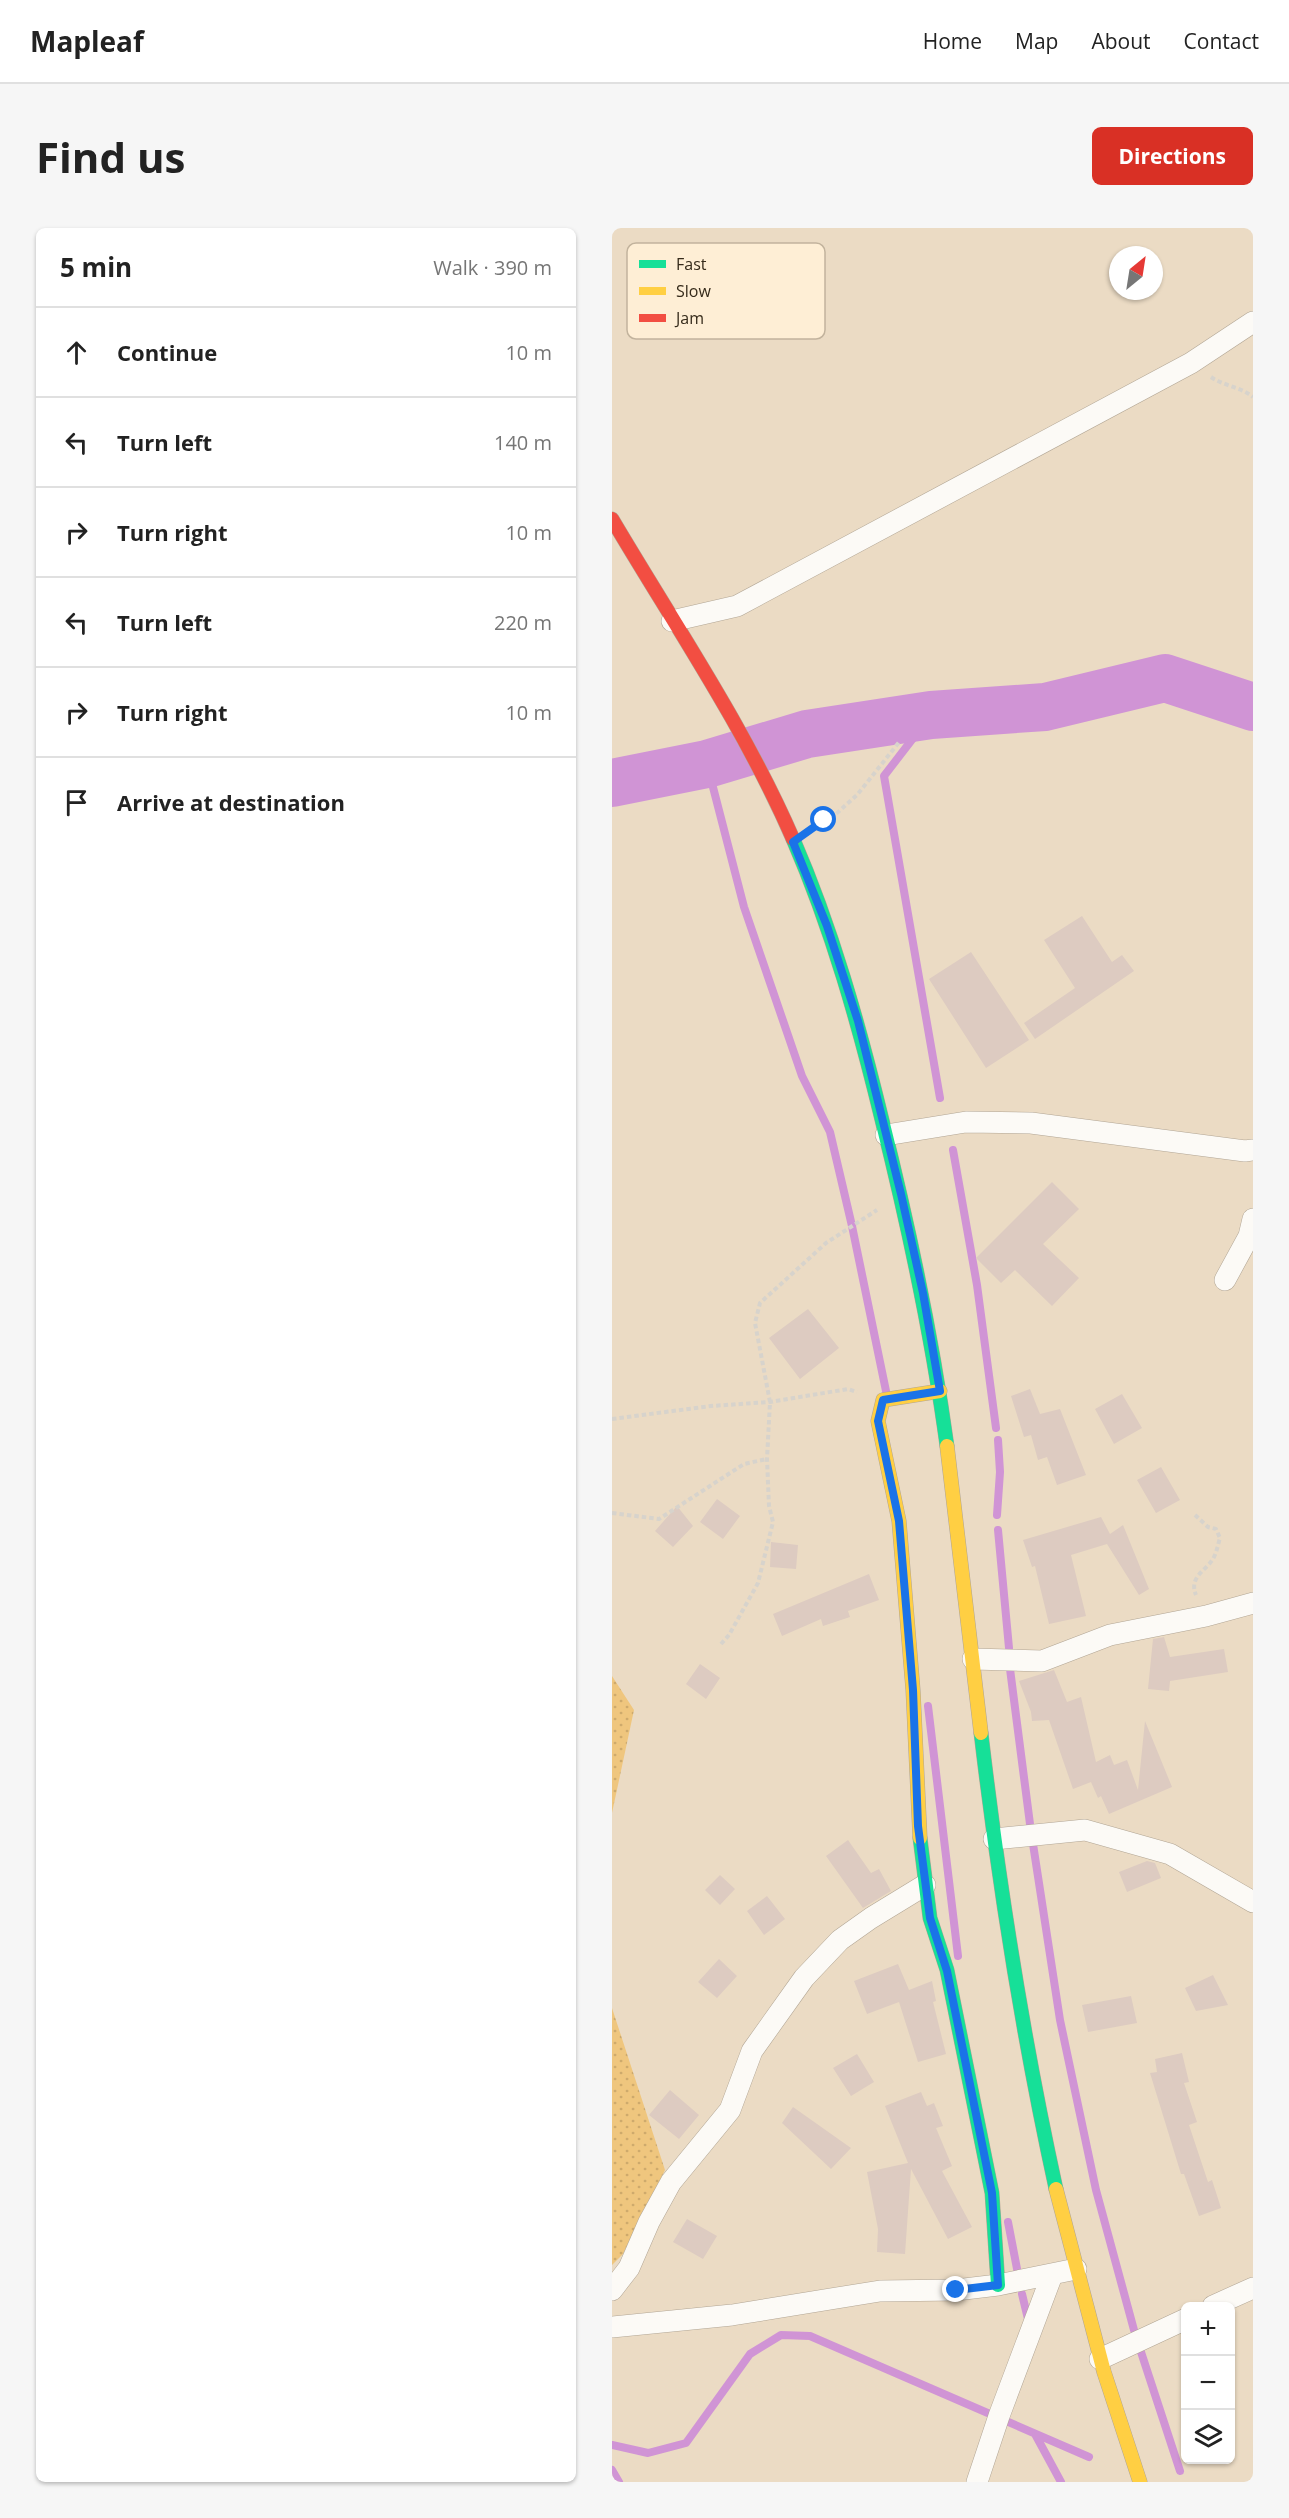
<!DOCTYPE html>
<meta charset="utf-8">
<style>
:root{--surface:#fff;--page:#f6f6f6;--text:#222;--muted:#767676;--line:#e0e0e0;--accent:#d93025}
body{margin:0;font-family:"Open Sans",sans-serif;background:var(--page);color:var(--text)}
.controls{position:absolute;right:18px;bottom:18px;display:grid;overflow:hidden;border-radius:9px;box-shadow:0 2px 4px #0004}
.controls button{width:54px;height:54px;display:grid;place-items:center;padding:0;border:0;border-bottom:2px solid var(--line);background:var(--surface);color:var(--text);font:30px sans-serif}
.compass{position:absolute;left:497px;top:18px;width:54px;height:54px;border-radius:50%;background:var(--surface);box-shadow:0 2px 4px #0004;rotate:30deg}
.stop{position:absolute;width:18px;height:18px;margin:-14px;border:4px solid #1a73e8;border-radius:50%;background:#fff}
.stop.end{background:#1a73e8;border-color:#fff;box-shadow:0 2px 6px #0008}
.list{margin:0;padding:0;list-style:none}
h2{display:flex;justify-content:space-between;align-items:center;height:78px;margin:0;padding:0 24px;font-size:26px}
h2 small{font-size:20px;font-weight:400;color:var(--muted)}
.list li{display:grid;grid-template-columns:39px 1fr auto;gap:18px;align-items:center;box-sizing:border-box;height:90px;padding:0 24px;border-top:2px solid var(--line)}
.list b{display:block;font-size:22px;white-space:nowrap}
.list em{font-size:20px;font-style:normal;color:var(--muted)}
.icon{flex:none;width:33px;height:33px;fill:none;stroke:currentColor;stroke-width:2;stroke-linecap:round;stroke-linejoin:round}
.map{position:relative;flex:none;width:641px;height:2254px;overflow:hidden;border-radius:9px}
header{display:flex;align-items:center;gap:36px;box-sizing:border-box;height:84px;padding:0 30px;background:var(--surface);border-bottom:2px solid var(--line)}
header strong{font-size:28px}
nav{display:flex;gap:33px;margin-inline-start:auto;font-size:21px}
.intro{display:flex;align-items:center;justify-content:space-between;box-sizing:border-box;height:144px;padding:0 36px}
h1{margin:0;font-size:42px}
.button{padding:15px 27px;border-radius:9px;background:var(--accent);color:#fff;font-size:21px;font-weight:700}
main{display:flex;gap:36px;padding:0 36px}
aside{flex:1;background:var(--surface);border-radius:9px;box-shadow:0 2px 4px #0004}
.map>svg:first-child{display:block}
.park{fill:url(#park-dots)}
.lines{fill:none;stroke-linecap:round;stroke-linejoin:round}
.stream{stroke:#d094d5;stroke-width:8}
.river{stroke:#d094d5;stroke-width:48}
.building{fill:#ddcbc1}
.street-casing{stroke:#b1a594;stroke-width:22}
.fast-casing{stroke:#b1a594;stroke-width:15}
.slow-casing{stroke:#b1a594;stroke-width:15}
.jam-casing{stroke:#b1a594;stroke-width:15}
.path{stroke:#d7d3cc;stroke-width:4;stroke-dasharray:4.5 3;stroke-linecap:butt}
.street{stroke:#fcfaf6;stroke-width:21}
.fast{stroke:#16e098;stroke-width:14}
.slow{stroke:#ffcf43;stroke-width:14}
.jam{stroke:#f24e42;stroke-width:14}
.route{stroke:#1a73e8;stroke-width:8}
.key{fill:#feeed5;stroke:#c2b39d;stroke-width:1.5}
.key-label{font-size:16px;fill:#352a1a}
</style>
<header>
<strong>Mapleaf</strong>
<nav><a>Home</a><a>Map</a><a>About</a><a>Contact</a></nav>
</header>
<div class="intro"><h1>Find us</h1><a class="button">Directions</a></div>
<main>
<aside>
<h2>5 min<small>Walk · 390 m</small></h2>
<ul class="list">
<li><svg class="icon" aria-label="ahead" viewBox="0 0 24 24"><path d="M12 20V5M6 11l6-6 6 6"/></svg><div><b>Continue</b></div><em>10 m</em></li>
<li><svg class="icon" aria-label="left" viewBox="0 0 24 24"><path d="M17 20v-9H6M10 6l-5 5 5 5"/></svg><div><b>Turn left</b></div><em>140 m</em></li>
<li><svg class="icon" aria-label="right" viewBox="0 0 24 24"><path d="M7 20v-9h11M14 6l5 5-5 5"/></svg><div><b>Turn right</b></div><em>10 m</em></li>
<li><svg class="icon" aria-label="left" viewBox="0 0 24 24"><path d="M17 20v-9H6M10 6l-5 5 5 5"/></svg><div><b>Turn left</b></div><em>220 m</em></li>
<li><svg class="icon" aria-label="right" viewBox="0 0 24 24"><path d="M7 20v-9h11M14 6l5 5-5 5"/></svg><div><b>Turn right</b></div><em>10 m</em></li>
<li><svg class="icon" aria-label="arrive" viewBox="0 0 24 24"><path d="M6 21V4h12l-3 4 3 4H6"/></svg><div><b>Arrive at destination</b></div></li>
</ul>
</aside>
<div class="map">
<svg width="641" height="2254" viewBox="0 0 641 2254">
<defs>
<pattern id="park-dots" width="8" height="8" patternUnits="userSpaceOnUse" patternTransform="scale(1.5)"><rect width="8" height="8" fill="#efc67e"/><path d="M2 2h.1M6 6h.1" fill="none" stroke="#ceaa6c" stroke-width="1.8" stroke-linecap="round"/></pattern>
</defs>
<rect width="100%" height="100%" fill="#ebdbc4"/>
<!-- park -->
<path class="park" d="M0,1448L22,1482L0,1585Z
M0,1780L53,1942L11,2026L0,2037Z"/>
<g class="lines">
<!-- stream -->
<path class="stream" d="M319,487L272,548L328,870
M95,536L132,679L190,848L218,904L240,998L274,1163
M341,922L365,1057L384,1200
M385,1287L388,1244L386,1212
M386,1302L397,1420
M398,1441L418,1596
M316,1478L346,1728
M421,1616L448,1792L484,1962L522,2102
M396,1994L406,2046
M410,2066L416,2091
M529,2124L568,2243
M423,2206L449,2254
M0,2217L36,2225L74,2215L138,2126L169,2107L198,2108L477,2229
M0,2242L7,2254"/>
<!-- river -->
<path class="river" d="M0,555L95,536L195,506L319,487L433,479L553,450L641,479"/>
</g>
<!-- building -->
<path class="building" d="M470,688L500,734L510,727L522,743L423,811L412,795L463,760L432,712Z
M359,724L417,812L374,840L317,751Z
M440,954L467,981L431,1016L467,1050L440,1078L403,1042L389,1055L364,1030Z
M196,1081L227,1120L188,1151L157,1110Z
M418,1161L428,1186L448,1181L474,1247L445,1257L435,1229L426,1232L419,1207L412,1209L399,1168Z
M510,1166L530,1200L502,1216L483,1181Z
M549,1239L568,1272L544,1285L525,1252Z
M105,1271L128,1288L111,1311L88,1294Z
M65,1278L81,1298L61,1319L43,1303Z
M489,1289L498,1306L511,1297L537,1361L527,1367L495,1316L459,1327L474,1388L437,1396L423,1338L420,1339L411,1312Z
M159,1314L186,1317L184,1341L158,1339Z
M257,1346L267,1372L236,1383L238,1389L211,1398L209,1391L170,1408L161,1386Z
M552,1409L558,1429L612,1421L616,1444L558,1453L557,1463L536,1461L541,1411Z
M88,1436L108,1450L94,1471L74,1456Z
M442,1442L455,1474L469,1469L484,1534L498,1527L502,1537L515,1532L526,1562L533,1493L560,1559L497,1586L489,1568L486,1570L479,1554L461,1561L437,1492L420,1493L419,1484L407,1453Z
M236,1612L259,1645L267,1641L279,1663L251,1680L214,1628Z
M535,1633L543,1635L549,1650L515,1664L507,1644Z
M108,1647L123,1661L108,1677L93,1662Z
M155,1668L173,1691L152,1707L135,1683Z
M107,1731L125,1748L105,1770L86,1754Z
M286,1736L297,1762L320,1753L324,1773L321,1774L334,1826L306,1834L287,1774L255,1786L242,1753Z
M601,1747L616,1777L584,1783L573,1760Z
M519,1768L525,1795L476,1804L470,1777Z
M570,1825L577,1854L572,1855L585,1894L577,1897L596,1954L600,1952L609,1980L587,1988L572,1946H569L538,1845L545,1844L543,1831Z
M245,1826L262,1854L239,1868L221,1840Z
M58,1862L87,1887L67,1911L37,1887Z
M309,1864L315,1878L322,1875L331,1898L324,1900L340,1938L330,1943L360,1999L336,2011L299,1941L293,2026L265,2024L266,2001L255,1944L296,1935L273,1878Z
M181,1879L239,1920L219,1941L170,1895Z
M75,1991L105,2008L91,2031L61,2014Z"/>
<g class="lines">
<defs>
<path id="street" d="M60,393L125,378L579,135L641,94
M274,907L354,894L419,895L633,923L641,922
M613,1052L637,1008L641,991
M361,1431L430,1433L498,1407L594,1388L641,1375
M382,1611L473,1602L558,1626L641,1674
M0,2062L17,2040L37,1994L59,1954L118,1882L140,1823L192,1750L228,1712L259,1690L313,1657
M601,2078L641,2060
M0,2099L120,2087L268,2063L344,2062L386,2057L464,2041
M488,2131L574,2091
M365,2254L387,2188L440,2047"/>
<path id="fast" d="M181,611C220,701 247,797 270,892C297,1000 320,1108 335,1218
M369,1505C387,1658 411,1810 444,1961
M308,1610L318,1690L335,1742L380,1965L386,2057"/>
<path id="slow" d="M335,1218L369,1505
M308,1610L301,1462L287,1293L266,1193L271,1172L328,1163
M444,1961L492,2144L528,2254"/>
<path id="jam" d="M0,291C62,396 132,498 181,611"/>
</defs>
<!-- street casing -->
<use href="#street" class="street-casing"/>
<!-- fast casing -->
<use href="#fast" class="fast-casing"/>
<!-- slow casing -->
<use href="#slow" class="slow-casing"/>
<!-- jam casing -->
<use href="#jam" class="jam-casing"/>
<!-- path -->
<path class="path" d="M599,149C612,158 629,159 641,169
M205,597L224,586L245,567L288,513
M0,1191L99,1178L158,1174L236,1161L245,1164
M0,1285L47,1291L132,1236L155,1231
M583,1287L596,1299L604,1301L608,1310C606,1316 605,1323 602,1329C596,1342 576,1348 584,1367
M109,1416L117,1407L146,1355L161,1294L157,1278L155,1231L158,1174L143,1095L148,1075L214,1015L265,982"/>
<!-- street -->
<use href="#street" class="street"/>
<!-- fast -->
<use href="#fast" class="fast"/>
<!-- slow -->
<use href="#slow" class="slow"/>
<!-- jam -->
<use href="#jam" class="jam"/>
</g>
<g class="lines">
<!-- route -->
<path class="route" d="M212,592L181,614L215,698L246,793L289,966L311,1065L328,1163L271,1172L266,1193L287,1293L301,1462L306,1598L318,1690L335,1743L380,1965L386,2057L344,2062"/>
</g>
<!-- legend -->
<rect x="15" y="15" width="198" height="96" rx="9" class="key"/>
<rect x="27" y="32" width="27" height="8" fill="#16e098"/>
<rect x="27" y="59" width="27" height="8" fill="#ffcf43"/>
<rect x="27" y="86" width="27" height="8" fill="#f24e42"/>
<g class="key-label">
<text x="64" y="42">Fast</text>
<text x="64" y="69">Slow</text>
<text x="64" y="96">Jam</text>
</g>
</svg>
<div class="controls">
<button>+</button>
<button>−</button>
<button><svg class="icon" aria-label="layers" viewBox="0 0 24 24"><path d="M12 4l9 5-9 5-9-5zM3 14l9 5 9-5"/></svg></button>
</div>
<svg class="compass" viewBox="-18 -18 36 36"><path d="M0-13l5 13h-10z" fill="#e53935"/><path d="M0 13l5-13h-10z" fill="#767676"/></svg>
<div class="stop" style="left:212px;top:592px"></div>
<div class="stop end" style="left:344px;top:2062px"></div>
</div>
</main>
